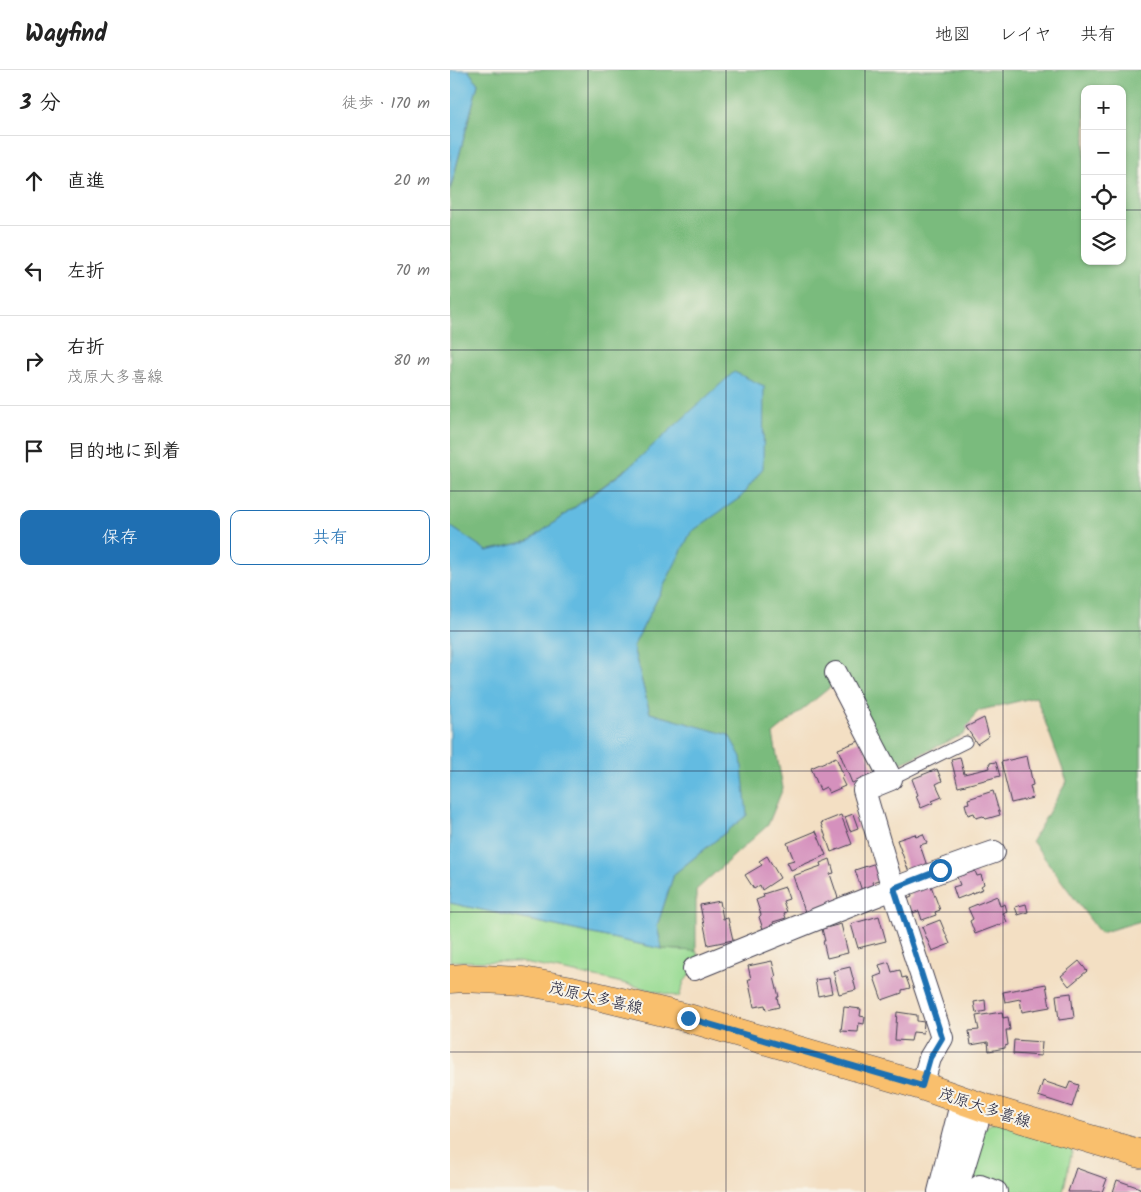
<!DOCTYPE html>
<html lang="ja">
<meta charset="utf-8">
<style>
:root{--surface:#fff;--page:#f6f6f6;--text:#222;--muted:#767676;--line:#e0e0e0;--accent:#1f6fb2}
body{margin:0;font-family:Kalam,"Klee One",sans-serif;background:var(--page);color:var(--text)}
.controls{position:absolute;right:15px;top:15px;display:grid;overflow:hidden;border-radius:10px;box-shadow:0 1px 4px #0004}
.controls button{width:45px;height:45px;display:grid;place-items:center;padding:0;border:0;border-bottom:1px solid var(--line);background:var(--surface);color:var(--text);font:25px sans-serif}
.stop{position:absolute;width:15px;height:15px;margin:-11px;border:4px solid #1f6fb2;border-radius:50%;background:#fff}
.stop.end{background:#1f6fb2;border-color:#fff;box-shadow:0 1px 5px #0008}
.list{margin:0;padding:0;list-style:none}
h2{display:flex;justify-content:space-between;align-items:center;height:65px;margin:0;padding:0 20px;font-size:21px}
h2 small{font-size:16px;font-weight:400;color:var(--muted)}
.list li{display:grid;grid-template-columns:32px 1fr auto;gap:15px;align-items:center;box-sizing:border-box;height:90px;padding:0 20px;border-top:1px solid var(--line)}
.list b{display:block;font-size:19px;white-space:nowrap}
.list p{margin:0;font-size:16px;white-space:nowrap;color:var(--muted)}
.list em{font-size:16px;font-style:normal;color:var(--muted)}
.actions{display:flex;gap:10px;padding:15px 20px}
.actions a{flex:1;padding:11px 0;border:1px solid var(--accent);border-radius:10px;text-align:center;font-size:18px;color:var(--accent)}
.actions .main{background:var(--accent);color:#fff}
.icon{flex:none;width:28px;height:28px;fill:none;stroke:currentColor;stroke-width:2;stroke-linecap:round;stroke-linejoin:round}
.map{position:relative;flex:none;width:691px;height:1122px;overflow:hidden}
header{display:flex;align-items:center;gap:30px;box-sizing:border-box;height:70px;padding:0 25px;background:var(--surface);border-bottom:1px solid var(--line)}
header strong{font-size:24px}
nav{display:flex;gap:28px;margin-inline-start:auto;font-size:18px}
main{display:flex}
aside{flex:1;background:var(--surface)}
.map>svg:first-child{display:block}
.green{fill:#98db93;stroke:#5d7e67}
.forest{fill:#7abb7d;stroke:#4e6e5c;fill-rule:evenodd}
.water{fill:#63bbe1;stroke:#426e8e}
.building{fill:#d591bd}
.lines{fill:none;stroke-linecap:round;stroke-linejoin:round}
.lane-casing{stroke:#413e4f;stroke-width:13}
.street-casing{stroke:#413e4f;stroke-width:24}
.primary-casing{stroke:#413e4f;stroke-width:29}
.lane{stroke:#fff;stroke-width:11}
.street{stroke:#fff;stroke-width:22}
.primary{stroke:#f9bf6d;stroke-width:28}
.route{stroke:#1f6fb2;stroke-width:6}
.grid{fill:none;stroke:#22223b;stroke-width:1;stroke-opacity:0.55}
.labels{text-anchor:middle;stroke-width:4;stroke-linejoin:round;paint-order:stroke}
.street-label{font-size:16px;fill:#22223b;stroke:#f7f3e8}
</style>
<header>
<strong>Wayfind</strong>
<nav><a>地図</a><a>レイヤ</a><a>共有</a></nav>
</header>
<main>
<aside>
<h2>3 分<small>徒歩 · 170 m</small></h2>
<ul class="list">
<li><svg class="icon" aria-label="ahead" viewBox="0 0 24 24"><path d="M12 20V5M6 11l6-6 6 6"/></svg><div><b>直進</b></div><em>20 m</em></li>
<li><svg class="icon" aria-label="left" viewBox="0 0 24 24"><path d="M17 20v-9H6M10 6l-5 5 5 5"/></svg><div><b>左折</b></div><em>70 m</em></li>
<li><svg class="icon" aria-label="right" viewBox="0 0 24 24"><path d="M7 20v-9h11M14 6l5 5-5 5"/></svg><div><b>右折</b><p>茂原大多喜線</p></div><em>80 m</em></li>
<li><svg class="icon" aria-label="arrive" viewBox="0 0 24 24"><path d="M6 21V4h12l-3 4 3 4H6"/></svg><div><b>目的地に到着</b></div></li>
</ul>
<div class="actions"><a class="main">保存</a><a>共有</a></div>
</aside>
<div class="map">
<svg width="691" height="1122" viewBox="0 0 691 1122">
<rect width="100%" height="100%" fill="#f7f3e8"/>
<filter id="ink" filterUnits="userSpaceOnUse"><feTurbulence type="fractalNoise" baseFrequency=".02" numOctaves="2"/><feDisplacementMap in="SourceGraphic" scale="10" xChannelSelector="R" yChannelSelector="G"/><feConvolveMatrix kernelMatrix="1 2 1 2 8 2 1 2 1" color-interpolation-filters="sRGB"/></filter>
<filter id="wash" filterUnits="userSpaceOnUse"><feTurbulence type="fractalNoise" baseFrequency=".0096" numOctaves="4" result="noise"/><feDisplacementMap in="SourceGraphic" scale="20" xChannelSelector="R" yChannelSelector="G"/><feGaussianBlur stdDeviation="1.12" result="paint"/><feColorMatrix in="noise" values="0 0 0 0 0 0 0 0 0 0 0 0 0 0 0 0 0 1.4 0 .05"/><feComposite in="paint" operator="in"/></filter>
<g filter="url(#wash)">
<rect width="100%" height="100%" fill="#f3dfc3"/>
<!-- green -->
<path class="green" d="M0,833L212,879L246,881L251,890L234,912L229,927L156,909L69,892L0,891Z
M548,1050L624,1073L613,1122H565L522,1107L533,1058Z"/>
<!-- forest -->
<path class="forest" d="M18,0H691V851L650,863L582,771L617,711L586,627L527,641L514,664L430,703L384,614L323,664L333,718L318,755L246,820V881L212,879L207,856L224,804L297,745L279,666L200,643L183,577L241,461L291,427L176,399L79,471L37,481L0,456V121L28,14ZM635,19H672V191H635Z"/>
<!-- water -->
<path class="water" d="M0,0H18L28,14L0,120Z
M284,302L314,316L313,398L291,427L241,462L183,577L200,643L279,665L291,687L297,745L224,804L207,856L212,879L0,833V456L37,481L79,471L177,399Z"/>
<g id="blocks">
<!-- building -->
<path class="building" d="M534,648L539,666L527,674L516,657Z
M412,670L425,703L402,713L388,679Z
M577,686L583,715L580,716L583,728L561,733L551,692Z
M386,687L394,707L391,708L395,716L379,723L376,717L370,720L361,698Z
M510,687L514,704L540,698L539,693L546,692L550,706L508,717L501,689Z
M487,699L492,711L486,714L492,727L482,731L483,733L471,738L466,726L468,725L462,709Z
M543,721L550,745L536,749L533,746L526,748L524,743L518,745L515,734L519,733L518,729Z
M403,744L408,758L400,761L395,747Z
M391,745L402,774L381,782L371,753Z
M366,761L376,785L341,800L337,792L344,790L337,773Z
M465,764L466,767L473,764L477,773L470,775L477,796L459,802L447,770Z
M317,786L330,808L312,820L310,815L304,819L295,805L312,795L309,791Z
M380,789L384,803L380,804L389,831L355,842L343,806L371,796L370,793Z
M426,793L432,809L422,812L424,817L412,821L405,800Z
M525,801L527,806L531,805L534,814L531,816L533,819L507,829L503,817L510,815L507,807Z
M480,813L490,840L485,842L486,845L472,850L469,841L462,843L457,829L462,827L460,820Z
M335,817L339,829L333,831L337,842L334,843L336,848L323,852L324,856L313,859L309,847L311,845L306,830L314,827L313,824Z
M547,826L550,836L555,834L557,841L553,843L557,852L525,864L520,851L523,849L518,838Z
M270,831L273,849L278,848L283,870L258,875L250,835Z
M576,834L578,842L568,845L565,837Z
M429,846L436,871L408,878L401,854Z
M490,850L500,874L482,881L472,857Z
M391,854L398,883L377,888L373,871H375L372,859Z
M322,891L326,907H324L329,927H327L329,937L316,940L315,935L304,937L298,909H301L298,896Z
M629,891L637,901L619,916L611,906Z
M439,892L442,902L450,900L452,908L456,907L460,918L452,920V923L432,930L424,907L432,904L429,895Z
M400,897L406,920L389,924L383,901Z
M379,908L382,923L368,926L365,910Z
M596,914L600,937L572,942L570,929L555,932L553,922Z
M621,923L624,948L609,950L606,925Z
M535,930L536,941L526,943L524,932Z
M394,937L411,939L410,946L415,947L414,954L409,953L408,962L391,961Z
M447,942L467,945V951L474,952L473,963L463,962L461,971L445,970Z
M552,942L553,948L558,947L560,960H556L558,975L555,976V978L539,981L538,972L521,975L519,961L529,960L526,946Z
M564,970L592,972L591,986L563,984Z
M593,1011L617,1019L620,1012L629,1015L622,1037L588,1026Z
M626,1098L657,1109L652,1122H618Z
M667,1110L690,1118L689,1122H663Z"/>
</g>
</g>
<g filter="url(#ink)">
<use href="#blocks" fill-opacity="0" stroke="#413e4f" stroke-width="1"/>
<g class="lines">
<defs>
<path id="lane" d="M441,709L516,672"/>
<path id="street" d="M386,603L441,709L414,720L443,819L492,968L480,988L472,1016
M244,899C343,859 442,817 544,782
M489,1122L512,1030
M506,1122L532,1037
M528,1122L530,1116L546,1122"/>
<path id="primary" d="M0,909L14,908L73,911L122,920L238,948L472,1016L532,1037L691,1084"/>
</defs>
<!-- lane casing -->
<use href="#lane" class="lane-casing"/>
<!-- street casing -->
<use href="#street" class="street-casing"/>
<!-- primary casing -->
<use href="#primary" class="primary-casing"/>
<!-- lane -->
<use href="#lane" class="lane"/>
<!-- street -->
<use href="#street" class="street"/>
<!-- primary -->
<use href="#primary" class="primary"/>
</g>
</g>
<g class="lines" filter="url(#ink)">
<!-- route -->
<path class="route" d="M238,948L472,1016L480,988L492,968L444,818L490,800"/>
</g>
<!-- grid -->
<path class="grid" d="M138,0V1122M276,0V1122M415,0V1122M553,0V1122M0,140H635M672,140H691M0,280H691M0,421H691M0,561H691M0,701H691M0,842H691M0,982H691"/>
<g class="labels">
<!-- street labels -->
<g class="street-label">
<text transform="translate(146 927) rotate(13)" y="6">茂原大多喜線</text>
<text transform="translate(535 1037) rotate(18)" y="6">茂原大多喜線</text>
</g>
</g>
</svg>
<div class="controls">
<button>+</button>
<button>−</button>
<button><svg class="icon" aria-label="locate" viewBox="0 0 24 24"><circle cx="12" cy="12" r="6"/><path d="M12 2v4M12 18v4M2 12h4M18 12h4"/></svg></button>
<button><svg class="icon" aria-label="layers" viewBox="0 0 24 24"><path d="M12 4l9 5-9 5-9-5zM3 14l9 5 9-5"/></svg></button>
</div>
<div class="stop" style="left:490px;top:800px"></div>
<div class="stop end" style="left:238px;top:948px"></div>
</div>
</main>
